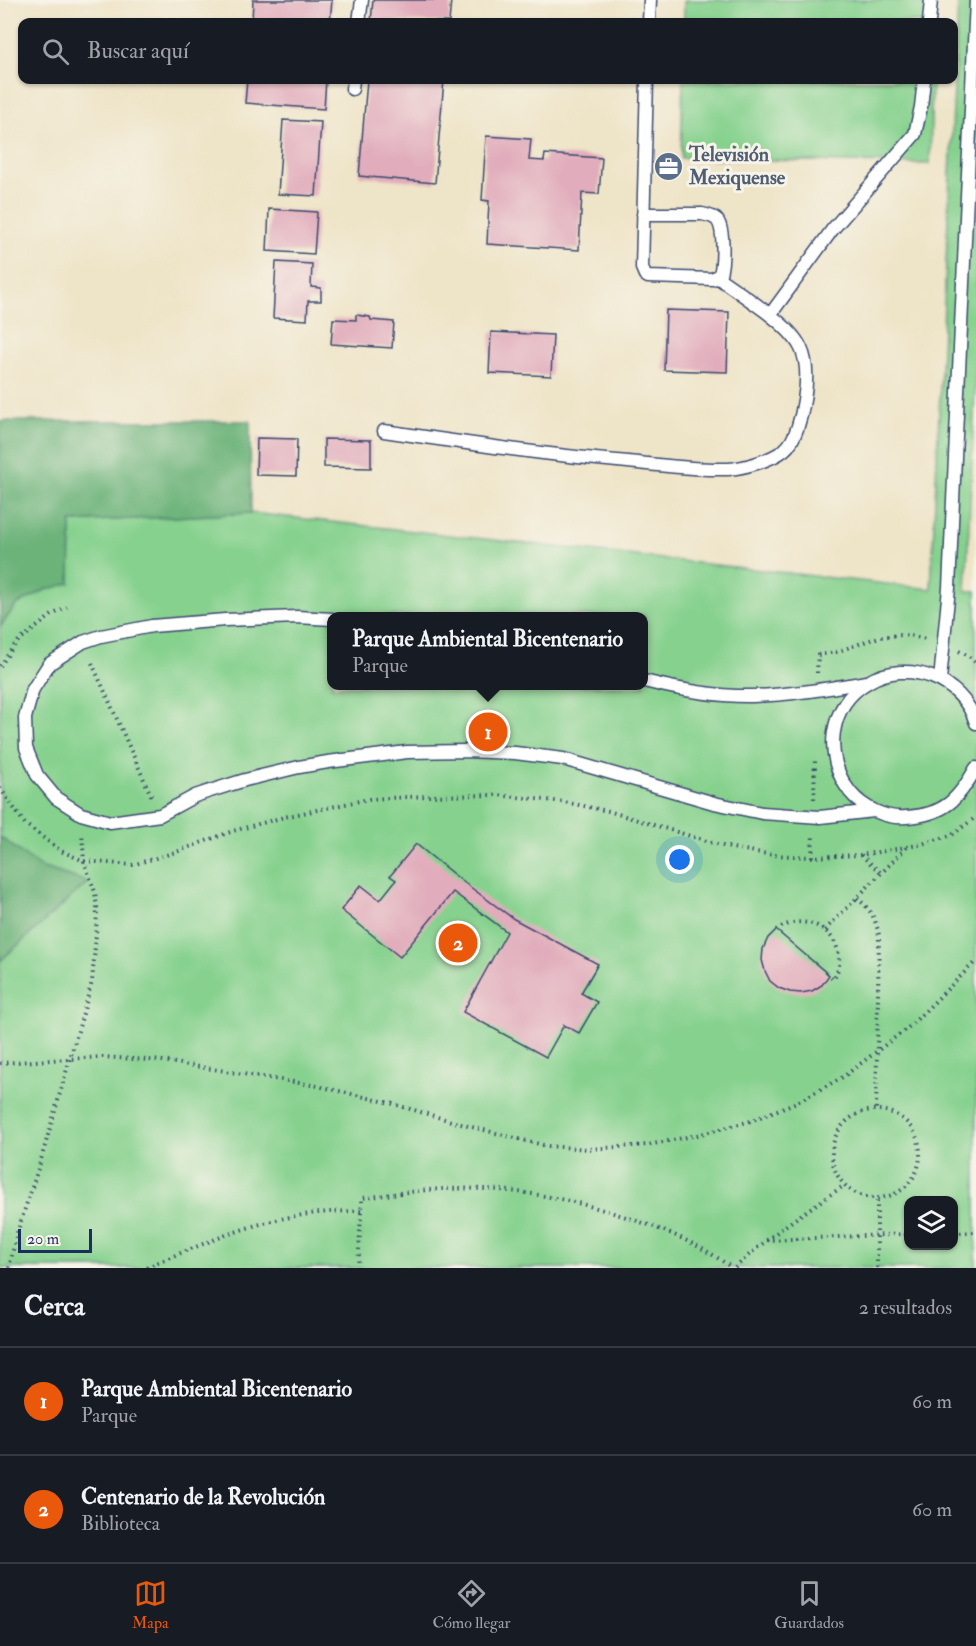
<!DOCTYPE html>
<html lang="es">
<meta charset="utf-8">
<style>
:root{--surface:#171b24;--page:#242831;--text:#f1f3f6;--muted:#9ea1a6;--line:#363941;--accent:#ea580c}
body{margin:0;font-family:"IM FELL Double Pica",serif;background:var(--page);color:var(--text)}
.controls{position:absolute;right:18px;bottom:18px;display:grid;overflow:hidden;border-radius:12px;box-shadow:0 2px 4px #0004}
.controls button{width:54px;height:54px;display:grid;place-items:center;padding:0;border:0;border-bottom:2px solid var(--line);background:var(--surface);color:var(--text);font:30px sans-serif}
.scale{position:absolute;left:18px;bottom:15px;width:74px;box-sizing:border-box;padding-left:6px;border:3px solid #1b2f5e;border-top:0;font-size:16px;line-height:21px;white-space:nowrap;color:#1b2f5e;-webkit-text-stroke:4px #f7f3e8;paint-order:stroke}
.you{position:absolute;left:680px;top:860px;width:21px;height:21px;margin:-15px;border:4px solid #fff;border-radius:50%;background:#1a73e8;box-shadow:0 0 0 9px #1a73e833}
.badge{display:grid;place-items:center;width:39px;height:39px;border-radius:50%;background:var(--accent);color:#fff;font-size:20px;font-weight:700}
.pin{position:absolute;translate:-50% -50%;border:3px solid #fff;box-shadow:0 2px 6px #0006}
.popup{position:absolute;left:327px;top:612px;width:321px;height:78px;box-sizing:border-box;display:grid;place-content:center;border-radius:12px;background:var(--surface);filter:drop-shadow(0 2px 4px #0005);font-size:20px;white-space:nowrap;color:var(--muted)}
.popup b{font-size:22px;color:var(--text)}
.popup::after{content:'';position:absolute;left:50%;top:100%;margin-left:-12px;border:12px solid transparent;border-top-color:var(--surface)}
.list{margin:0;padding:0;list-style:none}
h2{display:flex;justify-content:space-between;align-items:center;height:78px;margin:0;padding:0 24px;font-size:26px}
h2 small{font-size:20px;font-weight:400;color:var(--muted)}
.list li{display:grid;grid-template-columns:39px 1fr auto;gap:18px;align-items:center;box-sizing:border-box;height:108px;padding:0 24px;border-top:2px solid var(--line)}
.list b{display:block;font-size:22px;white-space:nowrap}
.list p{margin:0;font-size:20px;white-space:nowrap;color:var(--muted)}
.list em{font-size:20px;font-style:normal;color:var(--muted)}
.icon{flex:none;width:33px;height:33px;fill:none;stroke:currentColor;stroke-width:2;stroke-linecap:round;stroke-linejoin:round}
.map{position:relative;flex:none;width:976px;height:1268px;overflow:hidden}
.search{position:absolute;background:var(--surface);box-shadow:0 2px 4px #0004;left:18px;right:18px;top:18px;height:66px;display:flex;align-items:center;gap:15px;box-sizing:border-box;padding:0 21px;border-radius:12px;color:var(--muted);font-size:22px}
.sheet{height:294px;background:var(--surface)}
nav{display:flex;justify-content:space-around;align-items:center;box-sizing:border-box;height:84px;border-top:2px solid var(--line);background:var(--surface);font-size:16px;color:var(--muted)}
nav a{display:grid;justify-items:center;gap:3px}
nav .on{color:var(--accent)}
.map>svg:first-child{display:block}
.green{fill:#86d18e;stroke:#508076;stroke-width:1.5;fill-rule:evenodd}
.forest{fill:#6cb379;stroke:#44716c;stroke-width:1.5}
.building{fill:#e1acbb}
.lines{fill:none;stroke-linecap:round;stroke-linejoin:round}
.service-casing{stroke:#3b4a6e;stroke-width:15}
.path{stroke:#3b4a6e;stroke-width:4;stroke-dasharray:1.5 4.5;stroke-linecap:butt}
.service{stroke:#fff;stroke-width:12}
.labels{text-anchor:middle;stroke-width:6;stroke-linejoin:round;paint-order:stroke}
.service-label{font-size:20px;font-weight:bold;fill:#4e5e75;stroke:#f7f3e8;text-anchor:start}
</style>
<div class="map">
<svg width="976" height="1268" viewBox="0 0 976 1268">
<rect width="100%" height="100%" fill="#f7f3e8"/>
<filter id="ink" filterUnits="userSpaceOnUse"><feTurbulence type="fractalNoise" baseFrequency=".0167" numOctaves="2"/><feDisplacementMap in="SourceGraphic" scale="12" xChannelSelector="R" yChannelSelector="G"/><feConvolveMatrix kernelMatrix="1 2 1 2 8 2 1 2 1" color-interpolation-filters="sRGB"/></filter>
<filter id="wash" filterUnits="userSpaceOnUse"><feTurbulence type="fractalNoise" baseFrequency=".008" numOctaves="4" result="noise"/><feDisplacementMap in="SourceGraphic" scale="24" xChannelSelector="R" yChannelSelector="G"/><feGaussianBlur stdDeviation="1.35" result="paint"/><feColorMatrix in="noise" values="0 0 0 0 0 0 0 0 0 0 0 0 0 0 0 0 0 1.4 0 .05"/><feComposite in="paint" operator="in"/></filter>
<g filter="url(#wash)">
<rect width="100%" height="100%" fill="#eee4c7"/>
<!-- green -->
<path class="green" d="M684,0H933V22H684Z
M958,0H976V368L966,591H976V1268H0V961L87,882L40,867L0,837V627L16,605L45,590L70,583L71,522L251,513L931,589ZM332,616H644V686H332ZM908,1200H954V1246H908Z
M683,80H932L930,164L681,158Z"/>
<!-- forest -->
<path class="forest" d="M0,421H250L251,513L71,522L70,583L45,590L16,605L0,627Z
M0,837L40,867L88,882L0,961Z"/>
<g id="blocks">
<!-- building -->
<path class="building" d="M253,0H332L330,22H252Z
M373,0H451L449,22H371Z
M247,80H326L324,109L245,103Z
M367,80H444L435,183L359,176Z
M283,120L321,122L316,196L278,194Z
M486,136L531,139L529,160L544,161L545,154L602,158L599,194L582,193L579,250L487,244L489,201L482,200Z
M269,209L317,212L314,254L267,251Z
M276,262L312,264L311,287L321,288V301H308L307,320L273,318Z
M666,310L729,312L727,372L664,370Z
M356,315L370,317L371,320L394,322L392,348L331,344L333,319L356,320Z
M491,332L553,335L551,376L489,373Z
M257,438L297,439L296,476L256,475Z
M324,439L371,440V468L324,467Z
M416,844L462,881L514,919L598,964L581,993L597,1002L579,1033L564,1025L546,1057L463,1012L507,932L453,892L400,957L341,910L361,885L380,900L396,880L390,876Z
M776,930L829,975L822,985L812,991L801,993L790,992L779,988L770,981L765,971L762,960L763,949L768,938Z"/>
</g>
</g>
<g filter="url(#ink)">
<use href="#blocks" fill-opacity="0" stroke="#3b4a6e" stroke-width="1.5"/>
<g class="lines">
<defs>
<path id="service" d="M359,22L362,0
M649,22L650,0
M929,22L931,0
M352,89L353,80
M643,214H702C707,215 712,216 716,219C725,227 723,263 720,274L713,279L648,277L645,275L642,268L647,80
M770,315L832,230L915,134L921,107L924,80
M384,431C465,443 546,455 628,462C661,465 695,470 728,469C744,468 772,460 784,450C796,441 802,414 804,400C812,354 801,338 765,311C749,299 733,288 717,277
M332,619L297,617L225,620L152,626L101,636L83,642L49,664L33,689L25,718L26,748L37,775L56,798L81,814L110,822L160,815L195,796L207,792L245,780L299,767L328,762L407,752L465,751L515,753L563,759L714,803L762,813L820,817L874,811
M940,680L949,588L976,0
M644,681C680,690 716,697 753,696C791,695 830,688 867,682
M976,723C962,679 908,658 868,682C828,705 823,757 850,792C863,808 886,819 906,817C944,815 958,800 976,768"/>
</defs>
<!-- service casing -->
<use href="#service" class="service-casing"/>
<!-- path -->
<path class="path" d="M959,651L969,656L976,663
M92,663L153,800
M0,666L16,643L52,615L67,607
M817,673L818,655L836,652L879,637L903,635L927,639
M0,788L25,824L61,851L84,861L132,865L176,852L233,831L284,817L369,799L427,796L497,795L564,802L608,811L726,847L773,855L812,857L861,855L918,845L952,835L976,817
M814,799L815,759
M861,855L881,873
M812,857L813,834
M857,898C871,910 875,917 879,935L876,1110
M776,930C804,911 842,929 839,965C838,970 836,975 834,979L829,975
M825,930L907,847
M0,1063L103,1057L163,1061L318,1086L390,1103L468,1126L547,1146L589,1149L648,1145L697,1135L751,1121L799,1101L843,1077L910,1026L976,961
M832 1154a44 44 0 1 1 88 0a44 44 0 1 1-88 0Z
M954,1233L976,1232
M766,1240L908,1234
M9,1268L17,1233L40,1163L92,982L96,935L97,908L95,892L84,861L82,833
M147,1268L154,1264C191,1249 229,1232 268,1222C298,1214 330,1211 361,1211
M358,1268L362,1198C389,1195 417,1190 444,1189C508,1186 569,1198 629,1218C667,1231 700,1244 732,1268
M735,1268C768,1236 807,1210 845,1185
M877,1268V1198"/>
<!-- service -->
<use href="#service" class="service"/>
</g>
</g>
<!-- icons -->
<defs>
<symbol id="office-disc" viewBox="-11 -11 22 22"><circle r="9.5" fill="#5c6f8a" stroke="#f7f3e8"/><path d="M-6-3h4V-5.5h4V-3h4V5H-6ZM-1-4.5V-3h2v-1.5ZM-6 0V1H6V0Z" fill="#fff"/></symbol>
</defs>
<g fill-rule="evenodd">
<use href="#office-disc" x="652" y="150" width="33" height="33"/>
</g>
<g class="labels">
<!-- service labels -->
<g class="service-label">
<text x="689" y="161">Televisión<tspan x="689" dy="23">Mexiquense</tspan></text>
</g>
</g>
</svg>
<div class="controls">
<button><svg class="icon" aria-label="layers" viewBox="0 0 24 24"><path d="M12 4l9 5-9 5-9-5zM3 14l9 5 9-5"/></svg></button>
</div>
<div class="scale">20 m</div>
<div class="you"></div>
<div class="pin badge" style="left:488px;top:732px">1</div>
<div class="popup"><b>Parque Ambiental Bicentenario</b>Parque</div>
<div class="pin badge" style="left:458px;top:943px">2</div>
<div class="search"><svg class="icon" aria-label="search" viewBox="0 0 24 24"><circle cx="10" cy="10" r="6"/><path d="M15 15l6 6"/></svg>Buscar aquí</div>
</div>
<section class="sheet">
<h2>Cerca<small>2 resultados</small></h2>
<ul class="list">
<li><span class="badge">1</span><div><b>Parque Ambiental Bicentenario</b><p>Parque</p></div><em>60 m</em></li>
<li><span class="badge">2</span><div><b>Centenario de la Revolución</b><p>Biblioteca</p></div><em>60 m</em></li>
</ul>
</section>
<nav>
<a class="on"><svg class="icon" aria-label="map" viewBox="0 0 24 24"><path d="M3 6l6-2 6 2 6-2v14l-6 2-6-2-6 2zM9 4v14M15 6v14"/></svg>Mapa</a>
<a><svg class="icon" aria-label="directions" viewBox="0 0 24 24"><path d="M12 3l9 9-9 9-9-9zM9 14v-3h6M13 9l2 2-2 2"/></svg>Cómo llegar</a>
<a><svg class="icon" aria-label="saved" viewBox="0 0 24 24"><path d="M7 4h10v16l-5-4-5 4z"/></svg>Guardados</a>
</nav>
